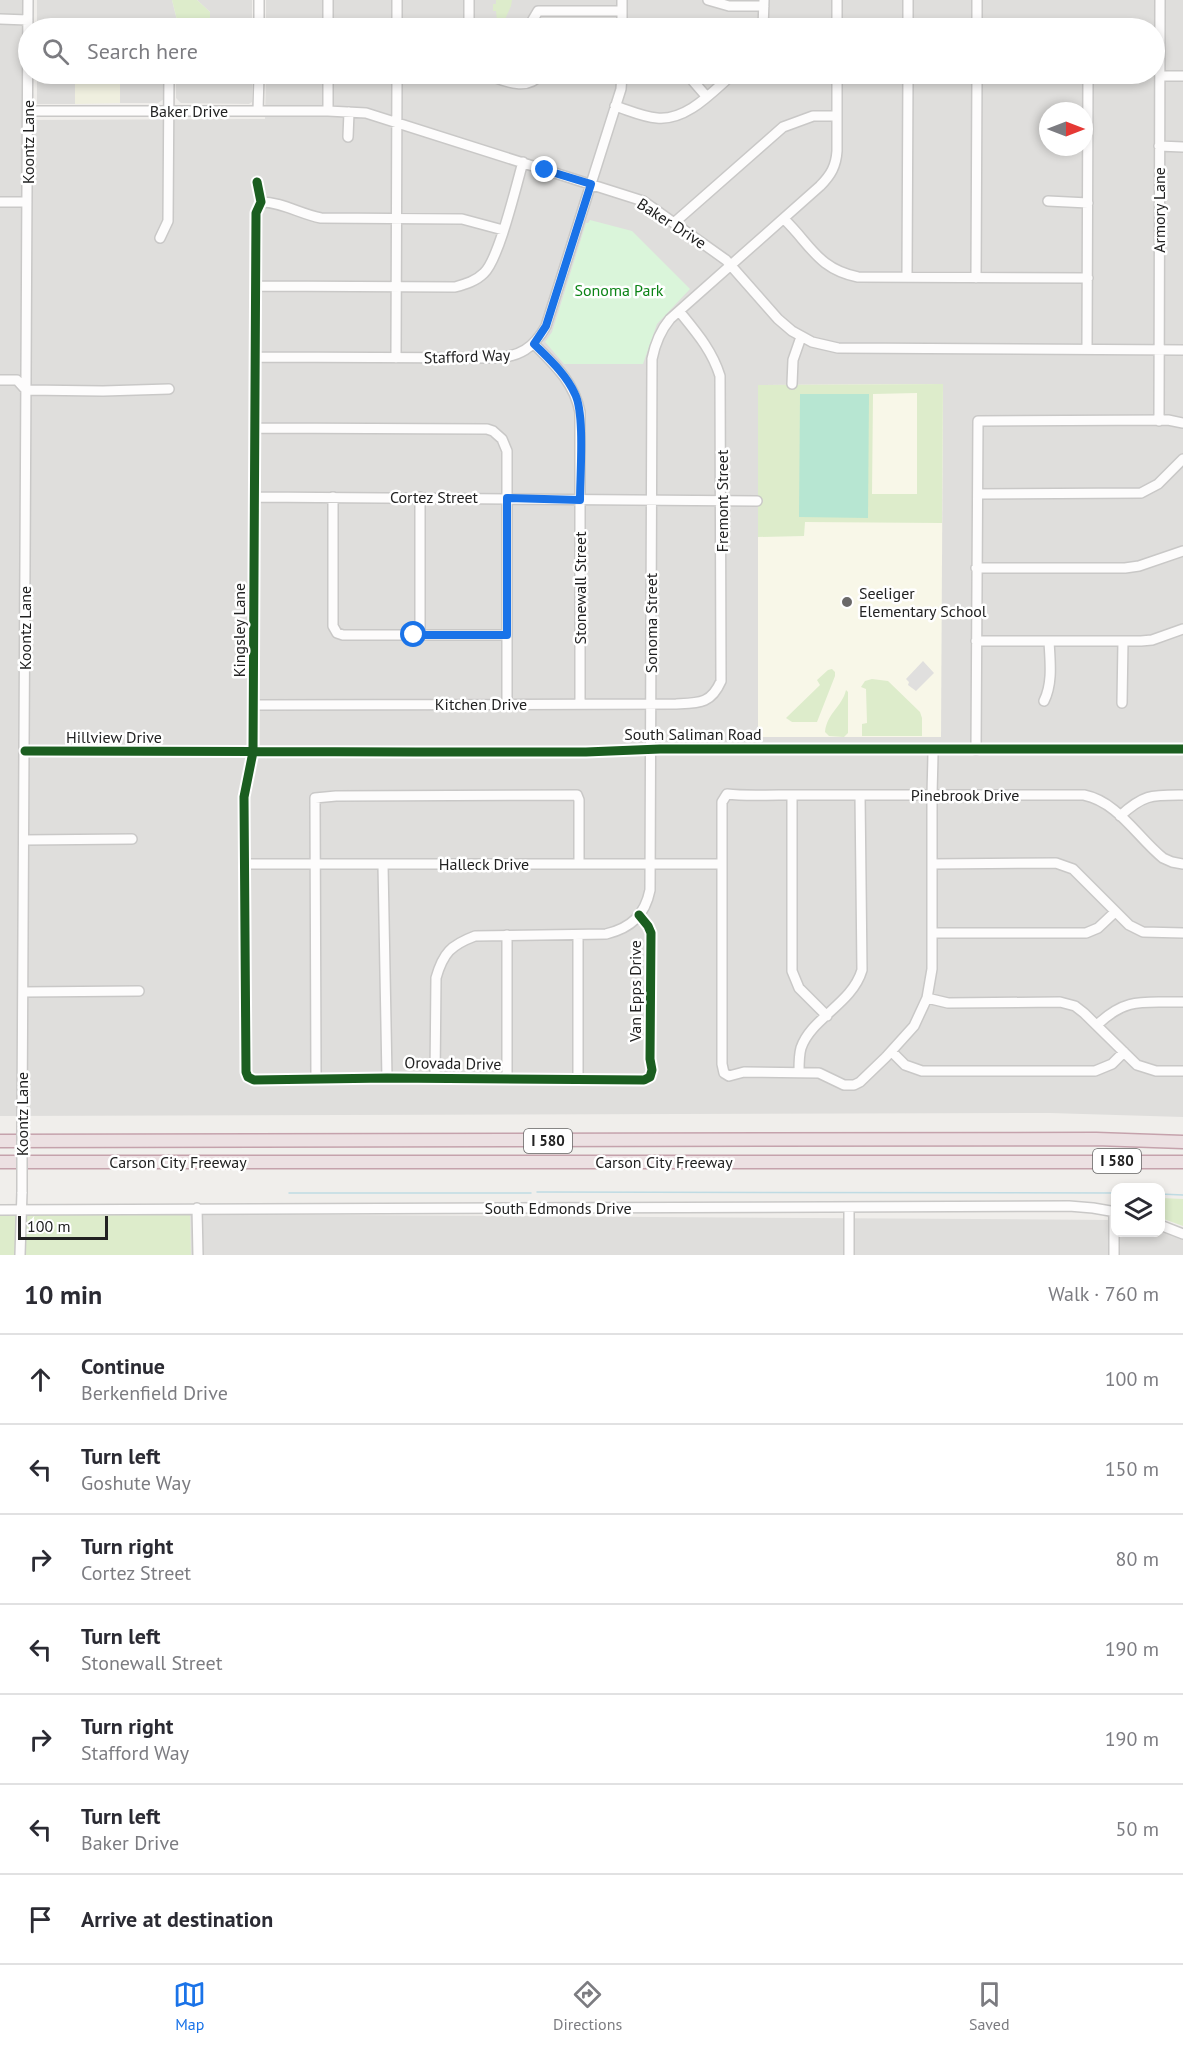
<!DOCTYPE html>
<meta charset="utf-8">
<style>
:root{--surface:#fff;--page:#f7f7f7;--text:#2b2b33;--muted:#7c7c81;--line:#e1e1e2;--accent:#1a73e8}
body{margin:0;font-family:"PT Sans",sans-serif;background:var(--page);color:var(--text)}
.controls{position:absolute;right:18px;bottom:18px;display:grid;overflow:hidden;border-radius:12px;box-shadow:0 3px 9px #0003}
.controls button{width:54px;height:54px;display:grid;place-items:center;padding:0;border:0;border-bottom:2px solid var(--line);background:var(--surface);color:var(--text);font:30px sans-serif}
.compass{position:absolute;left:1039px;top:102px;width:54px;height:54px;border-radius:50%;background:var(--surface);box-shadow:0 3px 9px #0003;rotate:90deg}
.scale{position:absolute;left:18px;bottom:15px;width:90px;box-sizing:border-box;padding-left:6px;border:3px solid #222;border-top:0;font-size:16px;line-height:21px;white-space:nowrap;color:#222;-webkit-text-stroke:4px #fff;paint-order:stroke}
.stop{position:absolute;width:18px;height:18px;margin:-14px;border:4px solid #1a73e8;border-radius:50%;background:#fff}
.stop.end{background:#1a73e8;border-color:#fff;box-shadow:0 2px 6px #0008}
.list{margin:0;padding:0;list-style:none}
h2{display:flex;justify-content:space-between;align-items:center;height:78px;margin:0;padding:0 24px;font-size:26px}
h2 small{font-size:20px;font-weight:400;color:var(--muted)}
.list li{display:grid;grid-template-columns:39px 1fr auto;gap:18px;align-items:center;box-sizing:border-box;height:90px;padding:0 24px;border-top:2px solid var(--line)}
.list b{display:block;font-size:22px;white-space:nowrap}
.list p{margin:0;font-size:20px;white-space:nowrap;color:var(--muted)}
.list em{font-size:20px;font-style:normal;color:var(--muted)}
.icon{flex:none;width:33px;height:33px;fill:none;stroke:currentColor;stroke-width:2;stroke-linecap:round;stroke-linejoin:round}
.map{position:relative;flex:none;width:1183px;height:1255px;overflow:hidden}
.search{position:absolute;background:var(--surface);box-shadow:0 3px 9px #0003;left:18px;right:18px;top:18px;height:66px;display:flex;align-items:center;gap:15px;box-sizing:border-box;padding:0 21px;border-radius:33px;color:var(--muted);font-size:22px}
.sheet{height:708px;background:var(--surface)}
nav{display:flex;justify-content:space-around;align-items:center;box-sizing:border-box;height:84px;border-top:2px solid var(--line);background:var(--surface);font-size:16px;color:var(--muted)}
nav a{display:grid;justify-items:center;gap:3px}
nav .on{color:var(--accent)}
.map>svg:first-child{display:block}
.residential{fill:#dfdedc;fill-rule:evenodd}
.education{fill:#f8f7e8}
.farmland{fill:#efefdf}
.grass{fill:#ddeccb;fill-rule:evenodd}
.park{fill:#daf5da}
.pitch{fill:#b7e6d2}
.parking{fill:#e0dfde}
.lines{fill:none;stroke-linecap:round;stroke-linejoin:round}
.stream{stroke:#bfdbe3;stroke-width:1.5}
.minor-casing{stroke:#c9c8c7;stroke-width:12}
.highway-casing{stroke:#c5a2ac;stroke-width:15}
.minor{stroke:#fdfcfc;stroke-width:9}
.highway{stroke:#ece0e2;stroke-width:12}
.minor-bridge-casing{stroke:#c9c8c7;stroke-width:12;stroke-linecap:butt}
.minor-bridge{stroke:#fdfcfc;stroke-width:9}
.cycleway-casing{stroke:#fff;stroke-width:13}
.cycleway{stroke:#1b5e20;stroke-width:9}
.route{stroke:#1a73e8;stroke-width:8}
.poi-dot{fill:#6a6968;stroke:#fff;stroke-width:2}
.labels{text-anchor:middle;stroke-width:5;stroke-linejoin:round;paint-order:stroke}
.shield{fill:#fff;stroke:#646464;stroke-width:1.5}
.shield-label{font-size:15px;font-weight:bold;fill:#222}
.street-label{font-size:16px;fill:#222;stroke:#fff}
.park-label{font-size:16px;fill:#0c8416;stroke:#fff}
.poi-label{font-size:16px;fill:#222;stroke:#fff;text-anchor:start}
</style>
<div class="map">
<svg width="1183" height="1255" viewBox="0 0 1183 1255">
<rect width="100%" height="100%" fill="#f0eeeb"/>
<!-- residential -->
<path class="residential" d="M0,0H22V120L265,119L266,74H1154V28H266V0H1183V1117L1050,1113L0,1116ZM1048,111H1084V147H1048Z
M37,0H172L177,20L210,12L197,0H252V28H121V20L37,21Z
M37,74H75V104H37Z
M120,74H155L160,76L164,82V99L158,103H120Z
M176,74H252V102L249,104L181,103L176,98Z
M190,1214L1115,1220L1116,1232L1161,1231L1183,1240V1255H191Z"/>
<!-- education -->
<path class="education" d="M943,384L941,737H758V385Z"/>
<!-- farmland -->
<path class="farmland" d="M75,74H120V103L75,104Z"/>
<!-- grass -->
<path class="grass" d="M172,0H197L210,12V20H177Z
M496,0H512L511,6L501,28H476L494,27L497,21L496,11H493V4H496Z
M122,20L121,28H37V21Z
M943,384L942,523L805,522L804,536L758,537V385ZM917,393V494H872L873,394Z
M832,669L835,672V676L817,722H792L786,718L820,685L817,680L828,670Z
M872,679L888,681L920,712L922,718V736H862V724L867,723L866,689L861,687L865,681Z
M846,690L848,692V733L844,737L829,736L825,732C827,713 842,707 846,690Z
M1161,1198L1183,1199V1226L1161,1218Z
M190,1213L191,1255H0V1216Z"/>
<!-- park -->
<path class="park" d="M590,220L632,231L690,289L657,324L643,364H564L545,342L552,332L586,223H588Z"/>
<!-- pitch -->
<path class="pitch" d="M800,394H869L868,518L799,517Z"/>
<!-- parking -->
<path class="parking" d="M923,661L934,673L916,691L908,685L909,682L906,679Z"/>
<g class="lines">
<!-- stream -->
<path class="stream" d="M537,1192L1116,1193
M289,1193H531
M1160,1194L1183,1195"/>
<defs>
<path id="minor" d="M397,0V28
M708,0L729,6H764
M0,19L28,20
M259,28V0
M328,28V0
M469,28V0
M528,28L538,11H622
M622,28V0
M763,28L764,0
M837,28V0
M908,28V0
M977,28V0
M486,74C504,81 527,92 541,74
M687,74L706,96
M1160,76H1183
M615,106C628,110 643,117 657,118C687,121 713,91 733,74
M28,111H328L366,113L643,201L726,260L778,319L792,331L812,342L838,348L1183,350
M258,111L259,74
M328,111V74
M348,137L349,112
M1159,146L1183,147
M257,182L261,202L256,213L253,752L244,797L246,1072L248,1077L254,1080L387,1078L644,1080L650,1077L652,1070L650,1059L651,933L648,926L639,915
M1048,201L1088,203
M0,202H27
M261,202C282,202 300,214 321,218L462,219L503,230
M784,219C811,245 818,269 858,277L1088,278
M675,222L783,127L813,116H837
M160,238L168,221L169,74
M907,277L908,74
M976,278L977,74
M256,286L455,287C466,284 476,281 484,273C499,259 516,186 523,162
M534,344C555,365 574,382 580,412V704
M1087,349L1088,74
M255,357L495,358C519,357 534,348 546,326L621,89L622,74
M396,358L397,74
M0,380H17L26,390L103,391L169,389
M792,384L793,360L801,337
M1159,421L1160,0
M255,428L487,429L493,431L502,439L507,451V704
M978,494L1141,493L1158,484L1183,459
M255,497L757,501
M333,497V626L337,633L343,635H507
M976,568H1125L1139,566L1183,551
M420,635V497
M976,641H1141L1152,640L1183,629
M1044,701C1053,683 1050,661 1049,641
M1122,703L1123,641
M253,705L676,704C699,703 711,704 721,681L720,376C712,350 696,332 679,311
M933,749C933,766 932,784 932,801V969L927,998L914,1026L886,1057L860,1082L854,1085H844L819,1073L744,1072L729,1076L724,1073L722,1064V802L727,794C744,796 761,795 779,795C804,795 829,795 854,795C877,795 901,795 924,795H1084C1118,802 1137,837 1163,858L1172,862L1183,864
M976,750L978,421L1168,420L1183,423
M25,751L416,752H586L660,749H1183
M792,795V971L799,988L827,1016
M1120,816C1144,794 1152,795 1183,795
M24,840L132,839
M246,864H722
M932,864L1056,863L1073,869L1129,925L1143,932L1183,933
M383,865L387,1078
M932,933H1086L1098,928L1115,912
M507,935V1079
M578,935V1079
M23,992L139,991
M927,998L948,1003L1060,1002L1075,1006L1084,1013L1137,1065L1156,1071H1183
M1097,1025C1127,996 1145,1003 1183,1002
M892,1052L905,1065L922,1071H1095L1112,1064L1124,1052
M799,1071C799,1064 799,1055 801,1048C811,1018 852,1004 862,970L860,795
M435,1078L436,978C443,953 451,945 475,936L606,934C631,928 645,915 650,890L652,359C655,344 660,331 670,319L820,186C831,175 836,166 837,151V74
M316,1079L315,798L336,796L577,795L579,800V864
M22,1120L28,0
M197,1208L198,1255
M0,1210L1069,1206L1093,1208L1116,1212
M1114,1212V1255
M1160,1225L1183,1234
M20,1255L22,1192
M849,1255V1208"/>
<path id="highway" d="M0,1141L1096,1139L1183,1142
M0,1162H1183"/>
</defs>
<!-- minor casing -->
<use href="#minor" class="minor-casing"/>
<!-- highway casing -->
<use href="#highway" class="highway-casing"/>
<!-- minor -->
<use href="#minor" class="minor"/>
<!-- highway -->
<use href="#highway" class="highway"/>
<defs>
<path id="minor-bridge" d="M22,1192V1120"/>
</defs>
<!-- minor-bridge casing -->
<use href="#minor-bridge" class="minor-bridge-casing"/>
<!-- minor-bridge -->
<use href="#minor-bridge" class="minor-bridge"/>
<defs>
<path id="cycleway" d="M257,182L261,202L256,213L253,752L244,797L246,1072L248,1077L254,1080L387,1078L644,1080L650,1077L652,1070L650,1059L651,933L648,926L639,915
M25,751L416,752H586L660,749H1183"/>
</defs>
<!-- cycleway casing -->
<use href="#cycleway" class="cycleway-casing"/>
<!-- cycleway -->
<use href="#cycleway" class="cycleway"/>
</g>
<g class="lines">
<!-- route -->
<path class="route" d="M414,635H507V498L580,500C580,475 585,414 575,394C566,374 549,359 534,344L546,326L591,184L545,170"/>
</g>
<!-- markers -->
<circle class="poi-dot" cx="847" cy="602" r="6"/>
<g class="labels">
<!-- shield labels -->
<g class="shield">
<rect x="524" y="1129" width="48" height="24" rx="4.5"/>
<rect x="1093" y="1149" width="48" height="24" rx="4.5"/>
</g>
<g class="shield-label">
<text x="548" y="1146">I 580</text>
<text x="1117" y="1166">I 580</text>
</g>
<!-- street labels -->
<g class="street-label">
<text x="189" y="117">Baker Drive</text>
<text transform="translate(28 142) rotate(-90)" y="6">Koontz Lane</text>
<text transform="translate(1159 210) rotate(-90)" y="6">Armory Lane</text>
<text transform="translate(672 223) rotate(33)" y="6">Baker Drive</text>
<text transform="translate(467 356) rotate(-2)" y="6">Stafford Way</text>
<text x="434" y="503">Cortez Street</text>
<text transform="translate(722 501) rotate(-90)" y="6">Fremont Street</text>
<text transform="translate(580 588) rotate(-90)" y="6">Stonewall Street</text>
<text transform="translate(651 623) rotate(-90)" y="6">Sonoma Street</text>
<text transform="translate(25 628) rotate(-90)" y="6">Koontz Lane</text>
<text transform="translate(239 630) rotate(-90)" y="6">Kingsley Lane</text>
<text x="481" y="710">Kitchen Drive</text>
<text x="693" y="740">South Saliman Road</text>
<text x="114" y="743">Hillview Drive</text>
<text x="965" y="801">Pinebrook Drive</text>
<text x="484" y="870">Halleck Drive</text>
<text transform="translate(635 991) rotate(-90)" y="6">Van Epps Drive</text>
<text transform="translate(453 1063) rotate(1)" y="6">Orovada Drive</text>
<text transform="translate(22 1114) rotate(-90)" y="6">Koontz Lane</text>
<text x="178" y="1168">Carson City Freeway</text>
<text x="664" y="1168">Carson City Freeway</text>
<text x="558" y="1214">South Edmonds Drive</text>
</g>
<!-- park labels -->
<g class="park-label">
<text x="619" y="296">Sonoma Park</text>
</g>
<!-- poi labels -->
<g class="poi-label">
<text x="859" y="599">Seeliger<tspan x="859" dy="18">Elementary School</tspan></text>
</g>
</g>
</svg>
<div class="controls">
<button><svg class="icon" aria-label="layers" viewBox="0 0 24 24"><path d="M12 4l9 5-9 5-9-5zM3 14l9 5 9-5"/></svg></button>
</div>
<svg class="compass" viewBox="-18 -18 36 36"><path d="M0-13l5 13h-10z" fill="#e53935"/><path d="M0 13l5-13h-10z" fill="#7c7c81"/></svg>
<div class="scale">100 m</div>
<div class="stop" style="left:414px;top:635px"></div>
<div class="stop end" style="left:545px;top:170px"></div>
<div class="search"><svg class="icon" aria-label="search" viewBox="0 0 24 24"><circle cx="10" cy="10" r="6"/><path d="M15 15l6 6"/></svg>Search here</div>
</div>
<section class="sheet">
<h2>10 min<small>Walk · 760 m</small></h2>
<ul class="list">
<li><svg class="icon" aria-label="ahead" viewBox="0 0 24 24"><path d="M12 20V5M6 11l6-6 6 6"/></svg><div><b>Continue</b><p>Berkenfield Drive</p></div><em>100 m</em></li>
<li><svg class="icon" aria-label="left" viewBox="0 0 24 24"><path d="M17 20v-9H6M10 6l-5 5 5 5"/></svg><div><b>Turn left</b><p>Goshute Way</p></div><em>150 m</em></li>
<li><svg class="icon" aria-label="right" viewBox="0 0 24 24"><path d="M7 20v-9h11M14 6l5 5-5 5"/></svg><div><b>Turn right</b><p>Cortez Street</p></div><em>80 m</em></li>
<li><svg class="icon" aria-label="left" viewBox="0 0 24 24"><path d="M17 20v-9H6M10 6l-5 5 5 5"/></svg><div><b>Turn left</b><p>Stonewall Street</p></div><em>190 m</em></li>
<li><svg class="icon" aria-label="right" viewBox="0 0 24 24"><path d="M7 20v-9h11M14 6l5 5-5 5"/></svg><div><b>Turn right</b><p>Stafford Way</p></div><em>190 m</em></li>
<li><svg class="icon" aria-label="left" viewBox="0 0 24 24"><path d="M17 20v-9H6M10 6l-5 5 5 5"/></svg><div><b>Turn left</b><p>Baker Drive</p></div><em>50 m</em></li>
<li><svg class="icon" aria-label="arrive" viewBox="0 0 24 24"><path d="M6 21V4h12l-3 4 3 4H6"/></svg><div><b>Arrive at destination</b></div></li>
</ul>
</section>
<nav>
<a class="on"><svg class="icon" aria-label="map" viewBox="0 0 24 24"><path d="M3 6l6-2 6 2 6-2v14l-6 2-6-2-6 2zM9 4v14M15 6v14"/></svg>Map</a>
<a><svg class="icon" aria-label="directions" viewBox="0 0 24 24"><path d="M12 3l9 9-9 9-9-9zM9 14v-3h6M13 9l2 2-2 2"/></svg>Directions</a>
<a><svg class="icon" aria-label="saved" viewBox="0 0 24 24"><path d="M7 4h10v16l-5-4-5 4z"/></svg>Saved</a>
</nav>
